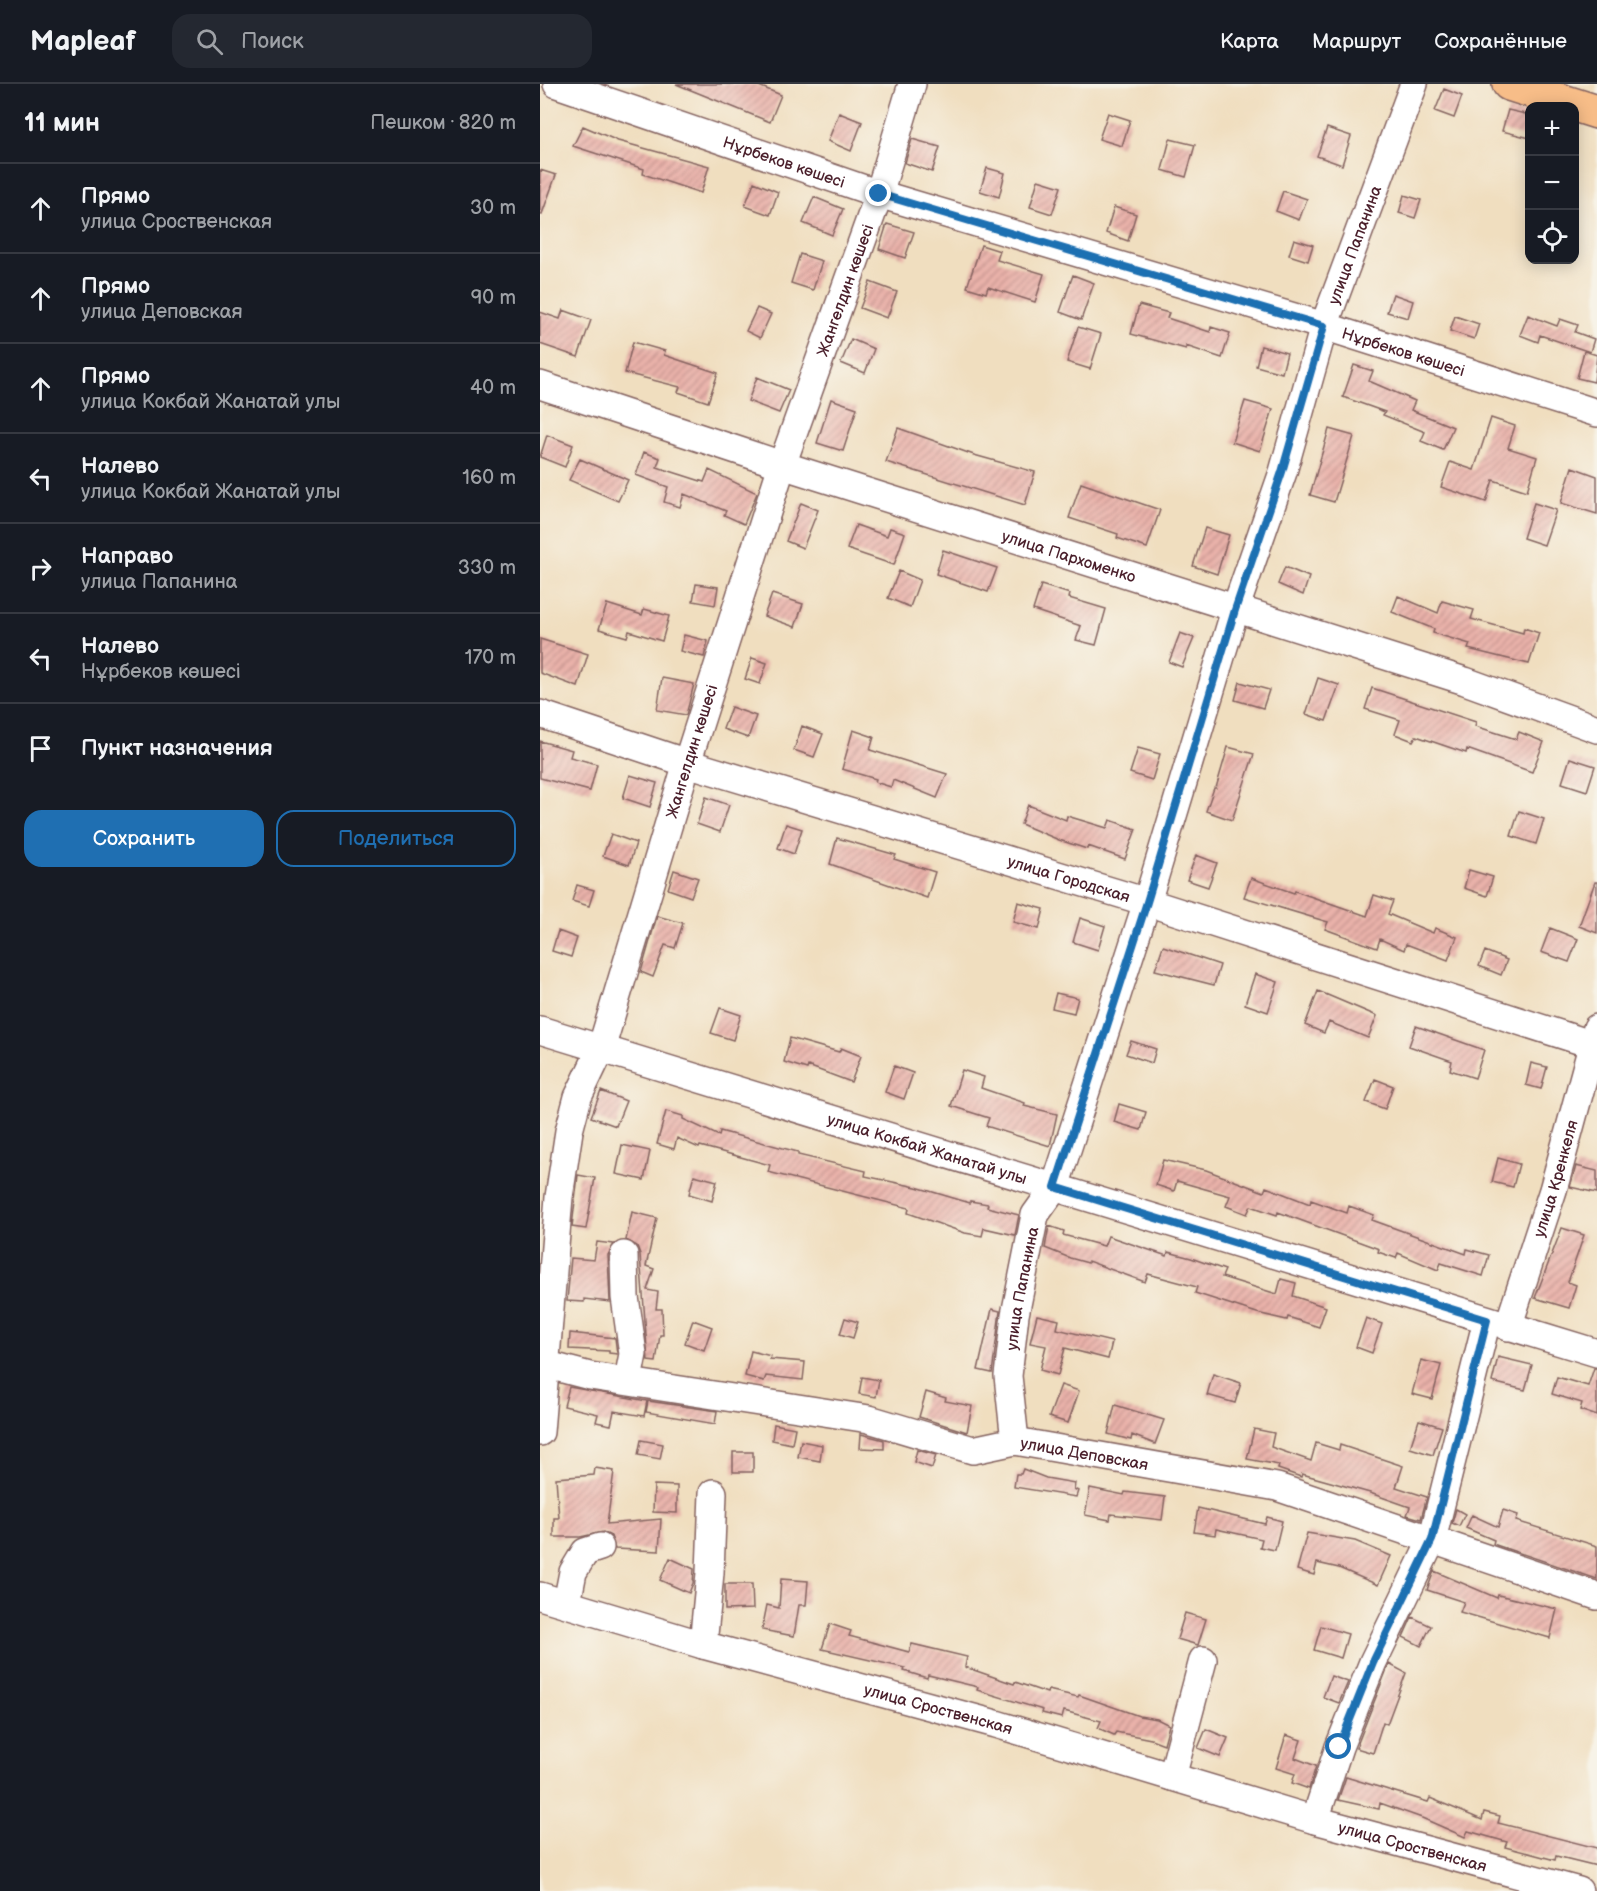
<!DOCTYPE html>
<html lang="ru">
<meta charset="utf-8">
<style>
:root{--surface:#171b24;--page:#242831;--text:#f1f3f6;--muted:#9ea1a6;--line:#363941;--accent:#1f6fb2}
body{margin:0;font-family:"Balsamiq Sans",sans-serif;background:var(--page);color:var(--text)}
.controls{position:absolute;right:18px;top:18px;display:grid;overflow:hidden;border-radius:12px;box-shadow:0 3px 15px #0003}
.controls button{width:54px;height:54px;display:grid;place-items:center;padding:0;border:0;border-bottom:2px solid var(--line);background:var(--surface);color:var(--text);font:30px sans-serif}
.stop{position:absolute;width:18px;height:18px;margin:-14px;border:4px solid #1f6fb2;border-radius:50%;background:#fff}
.stop.end{background:#1f6fb2;border-color:#fff;box-shadow:0 2px 6px #0008}
.list{margin:0;padding:0;list-style:none}
h2{display:flex;justify-content:space-between;align-items:center;height:78px;margin:0;padding:0 24px;font-size:26px}
h2 small{font-size:20px;font-weight:400;color:var(--muted)}
.list li{display:grid;grid-template-columns:39px 1fr auto;gap:18px;align-items:center;box-sizing:border-box;height:90px;padding:0 24px;border-top:2px solid var(--line)}
.list b{display:block;font-size:22px;white-space:nowrap}
.list p{margin:0;font-size:20px;white-space:nowrap;color:var(--muted)}
.list em{font-size:20px;font-style:normal;color:var(--muted)}
.actions{display:flex;gap:12px;padding:18px 24px}
.actions a{flex:1;padding:14px 0;border:2px solid var(--accent);border-radius:18px;text-align:center;font-size:21px;color:var(--accent)}
.actions .main{background:var(--accent);color:#fff}
.icon{flex:none;width:33px;height:33px;fill:none;stroke:currentColor;stroke-width:2;stroke-linecap:round;stroke-linejoin:round}
.map{position:relative;flex:none;width:1057px;height:1807px;overflow:hidden}
header{display:flex;align-items:center;gap:36px;box-sizing:border-box;height:84px;padding:0 30px;background:var(--surface);border-bottom:2px solid var(--line)}
header strong{font-size:28px}
nav{display:flex;gap:33px;margin-inline-start:auto;font-size:21px}
.search{width:420px;height:54px;background:var(--page);display:flex;align-items:center;gap:15px;box-sizing:border-box;padding:0 21px;border-radius:18px;color:var(--muted);font-size:22px}
main{display:flex}
aside{flex:1;background:var(--surface)}
.map>svg:first-child{display:block}
.building{fill:url(#building-hatch)}
.lines{fill:none;stroke-linecap:round;stroke-linejoin:round}
.minor-casing{stroke:#84625f;stroke-width:30}
.highway-casing{stroke:#84625f;stroke-width:36}
.minor{stroke:#fff;stroke-width:27}
.highway{stroke:#f7bd88;stroke-width:33}
.route{stroke:#1f6fb2;stroke-width:8}
.labels{text-anchor:middle;stroke-width:4.5;stroke-linejoin:round;paint-order:stroke}
.street-label{font-size:16px;fill:#4a1f2b;stroke:#f7f3e8}
</style>
<header>
<strong>Mapleaf</strong>
<div class="search"><svg class="icon" aria-label="search" viewBox="0 0 24 24"><circle cx="10" cy="10" r="6"/><path d="M15 15l6 6"/></svg>Поиск</div>
<nav><a>Карта</a><a>Маршрут</a><a>Сохранённые</a></nav>
</header>
<main>
<aside>
<h2>11 мин<small>Пешком · 820 m</small></h2>
<ul class="list">
<li><svg class="icon" aria-label="ahead" viewBox="0 0 24 24"><path d="M12 20V5M6 11l6-6 6 6"/></svg><div><b>Прямо</b><p>улица Сроственская</p></div><em>30 m</em></li>
<li><svg class="icon" aria-label="ahead" viewBox="0 0 24 24"><path d="M12 20V5M6 11l6-6 6 6"/></svg><div><b>Прямо</b><p>улица Деповская</p></div><em>90 m</em></li>
<li><svg class="icon" aria-label="ahead" viewBox="0 0 24 24"><path d="M12 20V5M6 11l6-6 6 6"/></svg><div><b>Прямо</b><p>улица Кокбай Жанатай улы</p></div><em>40 m</em></li>
<li><svg class="icon" aria-label="left" viewBox="0 0 24 24"><path d="M17 20v-9H6M10 6l-5 5 5 5"/></svg><div><b>Налево</b><p>улица Кокбай Жанатай улы</p></div><em>160 m</em></li>
<li><svg class="icon" aria-label="right" viewBox="0 0 24 24"><path d="M7 20v-9h11M14 6l5 5-5 5"/></svg><div><b>Направо</b><p>улица Папанина</p></div><em>330 m</em></li>
<li><svg class="icon" aria-label="left" viewBox="0 0 24 24"><path d="M17 20v-9H6M10 6l-5 5 5 5"/></svg><div><b>Налево</b><p>Нұрбеков көшесі</p></div><em>170 m</em></li>
<li><svg class="icon" aria-label="arrive" viewBox="0 0 24 24"><path d="M6 21V4h12l-3 4 3 4H6"/></svg><div><b>Пункт назначения</b></div></li>
</ul>
<div class="actions"><a class="main">Сохранить</a><a>Поделиться</a></div>
</aside>
<div class="map">
<svg width="1057" height="1807" viewBox="0 0 1057 1807">
<defs>
<pattern id="building-hatch" width="6" height="6" patternUnits="userSpaceOnUse" patternTransform="scale(1.5)"><rect width="6" height="6" fill="#eab2aa"/><path d="M-1 1l2-2M0 6l6-6M5 7l2-2" fill="none" stroke="#c0908b"/></pattern>
</defs>
<rect width="100%" height="100%" fill="#f7f3e8"/>
<filter id="ink" filterUnits="userSpaceOnUse"><feTurbulence type="fractalNoise" baseFrequency=".0167" numOctaves="2"/><feDisplacementMap in="SourceGraphic" scale="12" xChannelSelector="R" yChannelSelector="G"/><feConvolveMatrix kernelMatrix="1 2 1 2 8 2 1 2 1" color-interpolation-filters="sRGB"/></filter>
<filter id="wash" filterUnits="userSpaceOnUse"><feTurbulence type="fractalNoise" baseFrequency=".008" numOctaves="4" result="noise"/><feDisplacementMap in="SourceGraphic" scale="24" xChannelSelector="R" yChannelSelector="G"/><feGaussianBlur stdDeviation="1.35" result="paint"/><feColorMatrix in="noise" values="0 0 0 0 0 0 0 0 0 0 0 0 0 0 0 0 0 1.4 0 .05"/><feComposite in="paint" operator="in"/></filter>
<g filter="url(#wash)">
<rect width="100%" height="100%" fill="#f0debf"/>
<g id="blocks">
<!-- building -->
<path class="building" d="M136,0H214L241,11L230,38Z
M904,5L922,12L914,34L895,27Z
M968,26L990,31V54L962,47Z
M299,29L322,38L311,67L288,57Z
M568,29L590,36L582,62L559,55Z
M43,42L78,57L169,82L161,109L103,90L104,85L33,62Z
M787,44L811,52L802,81L777,72Z
M372,55L400,63L392,88L365,79Z
M630,55L655,61L646,93L622,86Z
M447,84L465,89L459,113L440,107Z
M0,86L16,91L2,130H0Z
M498,96L521,103L512,130L490,123Z
M214,98L238,108L230,131L205,122Z
M743,107L767,115L759,136L736,127Z
M864,111L881,116L875,134L859,129Z
M274,113L303,125L292,151L263,139Z
M574,123L596,130L588,157L566,149Z
M347,140L374,148L365,174L339,165Z
M754,155L773,161L768,177L749,171Z
M441,161L460,167L457,176L504,190L495,218L448,203L446,209L427,203Z
M260,170L282,177L273,206L251,199Z
M533,191L554,199L541,236L520,228Z
M330,198L357,208L347,234L320,224Z
M853,210L873,217L868,234L847,228Z
M599,221L629,229L627,234L670,248L671,243L690,249L682,274L646,262V265L591,250Z
M217,224L231,230L220,254L206,247Z
M23,226L51,236L38,273L0,260V228L20,235Z
M988,231L1017,242L1020,235L1038,241L1035,248L1054,255L1050,268L1000,251L998,258L980,251Z
M915,232L939,240L934,255L910,247Z
M538,243L561,250L550,285L527,278Z
M311,255L334,265L325,289L301,279Z
M93,258L125,267L124,271L178,289L168,318L138,308L140,303L85,289Z
M721,262L747,269L742,289L716,282Z
M1044,267L1057,271L1054,298L1037,294Z
M814,281L833,287L829,297L875,317L871,326L913,343L903,366L881,357L885,348L843,331L845,328L803,313Z
M217,293L249,306L239,329L208,317Z
M291,315L317,324L303,367L277,359Z
M705,317L733,325L720,367L692,358Z
M951,334L975,342L968,364L997,373L987,407L953,396L946,418L901,403L910,378L934,386Z
M358,344L434,371L495,388L485,421L346,378Z
M789,345L814,352L794,418L770,411Z
M7,351L33,361L25,383L0,373Z
M104,368L120,374L117,383L164,398L169,386L217,409L204,440L184,431L186,427L144,410L140,423L124,418L128,403L96,391Z
M40,375L88,396L78,417L29,396Z
M1032,383L1057,392V430L1021,419Z
M541,399L620,426L607,464L577,454L578,450L529,434Z
M261,419L278,426L263,464L246,457Z
M994,419L1016,426L1004,461L983,454Z
M316,441L347,452L350,444L365,449L354,481L307,465Z
M665,444L689,451L677,490L653,482Z
M403,466L457,484L448,508L396,490Z
M745,483L769,493L763,511L738,500Z
M359,487L380,496L370,523L348,514Z
M156,500L178,503L175,521L153,517Z
M501,501L530,510L529,514L566,525L556,561L536,556L541,542L493,526Z
M232,510L263,520L255,543L224,532Z
M858,512L898,529L902,517L934,526L931,535L983,549L984,544L999,549L989,580L928,565L930,560L893,549L894,545L852,528Z
M67,520L102,531L104,525L129,532L122,557L89,547L87,553L59,545Z
M640,549L654,554L642,583L629,578Z
M144,551L168,557L164,573L140,567Z
M0,555L48,570L38,603L0,589Z
M212,574L227,579L220,600L205,595Z
M122,594L154,600L146,631L117,626Z
M778,594L799,601L786,637L766,630Z
M700,598L729,606L723,624L695,616Z
M832,604L936,638L935,642L976,655L979,648L1004,658L992,688L927,665L926,669L876,652L873,657L855,650L860,636L825,625Z
M191,623L216,632L208,654L183,645Z
M262,642L283,650L274,673L254,666Z
M313,646L334,653L330,666L407,690L397,714L353,696L351,703L335,698L336,695L302,685Z
M0,657L32,666L30,673L57,680L50,707L0,694Z
M688,663L714,670L692,736L666,727L674,704H676Z
M598,664L620,670L612,696L590,689Z
M1030,674L1055,682L1047,707L1022,699Z
M90,691L117,699L110,723L83,714Z
M166,713L189,721L180,748L157,740Z
M488,721L526,736L527,732L567,744L570,736L596,745L585,775L548,762L547,765L519,756L481,740Z
M979,727L1004,735L996,760L971,752Z
M246,740L262,745L254,770L238,764Z
M71,750L96,759L89,781L63,772Z
M297,754L356,771L354,775L395,788L387,814L290,780Z
M656,771L677,779L668,803L647,796Z
M134,786L158,794L151,813L128,805Z
M929,786L953,793L947,812L924,804Z
M711,794L754,809L755,807L827,832L834,811L853,817L848,830L893,849L895,844L917,853L908,876L866,860L864,866L840,855L837,864L785,845L788,838L704,813Z
M1055,798H1057V849L1039,842Z
M37,801L54,806L49,822L32,817Z
M478,818L504,825L499,845L473,838Z
M117,832L143,839L135,864L125,861L113,893L101,888Z
M540,834L565,842L558,866L533,858Z
M1010,844L1038,855L1029,878L1001,868Z
M18,847L37,854L31,873L12,867Z
M623,862L680,881L674,901L615,886Z
M945,867L967,876L961,891L939,882Z
M715,890L738,898L728,928L705,920Z
M778,907L837,932L828,954L789,938L784,949L765,941Z
M516,909L538,914L534,929L512,924Z
M180,924L201,931L193,956L171,949Z
M876,942L944,966L935,994L910,986L912,977L869,962Z
M250,954L299,968L301,964L321,972L311,998L268,982L267,985L244,978Z
M591,957L616,965L612,979L586,970Z
M991,979L1007,983L1001,1005L986,1001Z
M354,982L373,989L364,1015L345,1008Z
M422,986L444,993L441,1004L485,1019L484,1022L517,1030L510,1062L446,1042L449,1034L411,1022Z
M835,995L853,1002L845,1025L826,1018Z
M61,1007L86,1017L76,1042L51,1033Z
M579,1020L606,1028L601,1046L574,1038Z
M126,1027L143,1032V1035L179,1052L180,1047L258,1068V1071L326,1087L325,1092L376,1103L430,1119V1117L448,1120L447,1123L479,1131L475,1151L444,1144L442,1152L425,1149L368,1129L369,1124L228,1088L230,1081L160,1062L159,1064L137,1054L134,1065L117,1060Z
M82,1061L110,1067L104,1096L76,1090Z
M958,1074L979,1080L973,1103L952,1098Z
M623,1076L666,1086L724,1108L726,1103L770,1120L771,1116L807,1129L809,1122L834,1131L832,1136L926,1170L927,1165L949,1171L943,1192L901,1179L898,1186L858,1169L856,1174L838,1168L839,1165L738,1128L737,1131L711,1122L707,1130L686,1122L690,1112L637,1097L634,1107L616,1101Z
M1036,1082L1057,1087V1109L1030,1103Z
M38,1091L55,1094L46,1145L32,1143Z
M154,1091L177,1097L172,1117L149,1110Z
M92,1128L117,1134L106,1182L114,1185L107,1206L118,1208L116,1225H122L123,1251H120L116,1278L108,1277L100,1170L97,1162L86,1156Z
M509,1142L524,1147L523,1151L564,1162L568,1152L627,1172L628,1168L651,1174L685,1186L682,1193L737,1210L741,1195L756,1199L753,1212L786,1223L779,1243L748,1233L747,1236L717,1229L655,1209L657,1203L608,1190L605,1198L548,1177V1179L530,1174L505,1164Z
M1022,1144L1044,1151L1028,1198L1036,1201L1029,1224L995,1214Z
M57,1158L74,1160L68,1171L70,1218L44,1215V1218L27,1217L31,1174L54,1176Z
M452,1225L460,1227L452,1289L438,1286Z
M497,1231L519,1236L517,1245L572,1258L568,1275L525,1264L518,1291L500,1286L506,1262L490,1259Z
M305,1234L318,1238L313,1254L300,1250Z
M826,1234L842,1240L832,1269L816,1263Z
M153,1236L172,1243L164,1266L145,1259Z
M30,1249L75,1254L77,1270L69,1269V1267L29,1265Z
M211,1267L231,1272L230,1275L265,1278L263,1296L226,1292L224,1297L205,1292Z
M958,1273L992,1281L985,1306L952,1298Z
M881,1276L901,1281L892,1315L872,1310Z
M1054,1284H1057V1332L1040,1326L1042,1319L1012,1310L1017,1293L1048,1302Z
M673,1290L701,1299L695,1319L667,1311Z
M322,1293L339,1296L336,1313L319,1310Z
M521,1301L539,1307L528,1339L509,1333Z
M29,1303L107,1317L104,1332L74,1327L71,1341L56,1338L58,1330L24,1322Z
M386,1308L406,1314L405,1317L432,1322L427,1348L379,1333Z
M108,1317L177,1327L175,1340L106,1328Z
M575,1321L624,1336L615,1360L592,1351L591,1356L568,1350Z
M879,1336L902,1343L893,1371L870,1364Z
M234,1340L255,1344L252,1360L232,1356Z
M714,1345L734,1349L731,1363L771,1377L776,1359L799,1366L800,1361L863,1382L856,1403L887,1413L881,1435L867,1431L870,1423L830,1409L762,1390L761,1393L738,1385L739,1381L707,1375Z
M321,1350L344,1356V1365L320,1364Z
M101,1356L123,1360L120,1375L98,1371Z
M261,1357L282,1361L280,1377L258,1373Z
M377,1366L396,1371L392,1384L374,1378Z
M193,1368H213V1388H193Z
M55,1384L74,1387L67,1440L121,1435L119,1467L75,1465L71,1452L63,1448L40,1453H14V1434H19L16,1394L54,1391Z
M483,1385L506,1394L535,1399L534,1405L538,1407L536,1413L474,1403L476,1390H481Z
M114,1401L137,1402V1429L113,1428Z
M550,1404L584,1411L585,1408L625,1413L622,1436L571,1430L570,1436L545,1431Z
M658,1424L725,1440L727,1433L742,1437L735,1466L720,1463L722,1455L676,1445L675,1451L654,1448Z
M916,1425L925,1430L919,1442L912,1439Z
M963,1426L978,1431L976,1437L1057,1462V1495L953,1460L954,1456L926,1444L932,1431L958,1443Z
M767,1449L815,1457L851,1472L838,1501L799,1484L777,1479L774,1491L757,1486Z
M130,1474L154,1485L153,1499L149,1509L120,1496Z
M894,1487L957,1514L958,1511L1017,1525L1010,1554L920,1528L924,1518L887,1506Z
M241,1495L268,1497L266,1521H259L254,1552L222,1546L227,1521L239,1524Z
M185,1500H212L213,1525L185,1526Z
M645,1529L666,1535L658,1561L637,1555Z
M872,1533L891,1542L881,1562L863,1553Z
M290,1540L311,1547L309,1552L369,1568L372,1560L427,1573L425,1583L474,1600L475,1598L507,1609L508,1606L538,1613L539,1611L599,1632L617,1635L629,1641L624,1660L611,1655L576,1648L574,1651L558,1644L561,1637L524,1627L522,1634L502,1629L503,1626L437,1606L438,1603L388,1591L387,1594L364,1587L365,1584L282,1565Z
M781,1542L808,1550L801,1574L774,1566Z
M849,1580L866,1589L847,1640L843,1638L833,1669L816,1664Z
M791,1592L808,1598L799,1619L783,1613Z
M666,1645L688,1654L680,1673L658,1664Z
M746,1651L761,1656L755,1674L776,1682L769,1705L752,1699L755,1690L736,1684Z
M806,1693L888,1718L890,1714L942,1736L944,1728L960,1732L958,1739L1057,1764V1782L1016,1772L1015,1776L996,1771L965,1763L967,1758L928,1747L925,1753L882,1734L840,1719L839,1725L798,1716Z"/>
</g>
</g>
<g filter="url(#ink)">
<use href="#blocks" fill-opacity="0" stroke="#84625f" stroke-width="1.5"/>
<g class="lines">
<defs>
<g id="minor">
<path id="s1" d="M17,0L339,110L784,242L1057,329"/>
<path id="s2" d="M0,301L242,381L925,597L1057,645"/>
<path id="s3" d="M0,630L147,679L607,818L1057,962"/>
<path id="s4" d="M0,946L1057,1269"/>
<path d="M84,1171L85,1213L93,1270L88,1296"/>
<path id="s5" d="M968,1243L1013,1106L1057,944"/>
<path id="s6" d="M0,1279L50,1292L329,1335L433,1366L475,1357L737,1403L1057,1512"/>
<path id="s7" d="M0,1348L19,1113L29,1047L38,1013L61,965L147,679L242,381L339,110L372,0"/>
<path id="s8" d="M475,1357L468,1292L475,1231L495,1131L515,1103L607,818L695,526L743,388L784,242L874,0"/>
<path id="s9" d="M0,1512L163,1561L456,1640L775,1736L1039,1807"/>
<path d="M27,1519L33,1488L45,1468L60,1463"/>
<path d="M163,1561L170,1489L173,1409"/>
<path d="M632,1693L663,1576"/>
<path d="M775,1736L799,1663L833,1578L892,1456L947,1236"/>
</g>
<path id="highway" d="M969,0L1057,28"/>
</defs>
<!-- minor casing -->
<use href="#minor" class="minor-casing"/>
<!-- highway casing -->
<use href="#highway" class="highway-casing"/>
<!-- minor -->
<use href="#minor" class="minor"/>
<!-- highway -->
<use href="#highway" class="highway"/>
</g>
</g>
<g class="lines" filter="url(#ink)">
<!-- route -->
<path class="route" d="M339,110L784,242L742,388L695,526L607,818L515,1103L947,1236L892,1456L833,1578L799,1663"/>
</g>
<g class="labels">
<!-- street labels -->
<g class="street-label">
<text dy="6" stroke="none"><textPath href="#s1" startOffset="240">Нұрбеков көшесі</textPath></text>
<text dy="6" stroke="none"><textPath href="#s8" startOffset="1252">улица Папанина</textPath></text>
<text dy="6" stroke="none"><textPath href="#s7" startOffset="1188">Жангелдин көшесі</textPath></text>
<text dy="6" stroke="none"><textPath href="#s1" startOffset="888">Нұрбеков көшесі</textPath></text>
<text dy="6" stroke="none"><textPath href="#s2" startOffset="556">улица Пархоменко</textPath></text>
<text dy="6" stroke="none"><textPath href="#s7" startOffset="702">Жангелдин көшесі</textPath></text>
<text dy="6" stroke="none"><textPath href="#s3" startOffset="554">улица Городская</textPath></text>
<text dy="6" stroke="none"><textPath href="#s4" startOffset="405">улица Кокбай Жанатай улы</textPath></text>
<text dy="6" stroke="none"><textPath href="#s5" startOffset="156">улица Кренкеля</textPath></text>
<text dy="6" stroke="none"><textPath href="#s8" startOffset="154">улица Папанина</textPath></text>
<text dy="6" stroke="none"><textPath href="#s6" startOffset="556">улица Деповская</textPath></text>
<text dy="6" stroke="none"><textPath href="#s9" startOffset="414">улица Сроственская</textPath></text>
<text dy="6" stroke="none"><textPath href="#s9" startOffset="908">улица Сроственская</textPath></text>
</g>
</g>
</svg>
<div class="controls">
<button>+</button>
<button>−</button>
<button><svg class="icon" aria-label="locate" viewBox="0 0 24 24"><circle cx="12" cy="12" r="6"/><path d="M12 2v4M12 18v4M2 12h4M18 12h4"/></svg></button>
</div>
<div class="stop" style="left:799px;top:1663px"></div>
<div class="stop end" style="left:339px;top:110px"></div>
</div>
</main>
